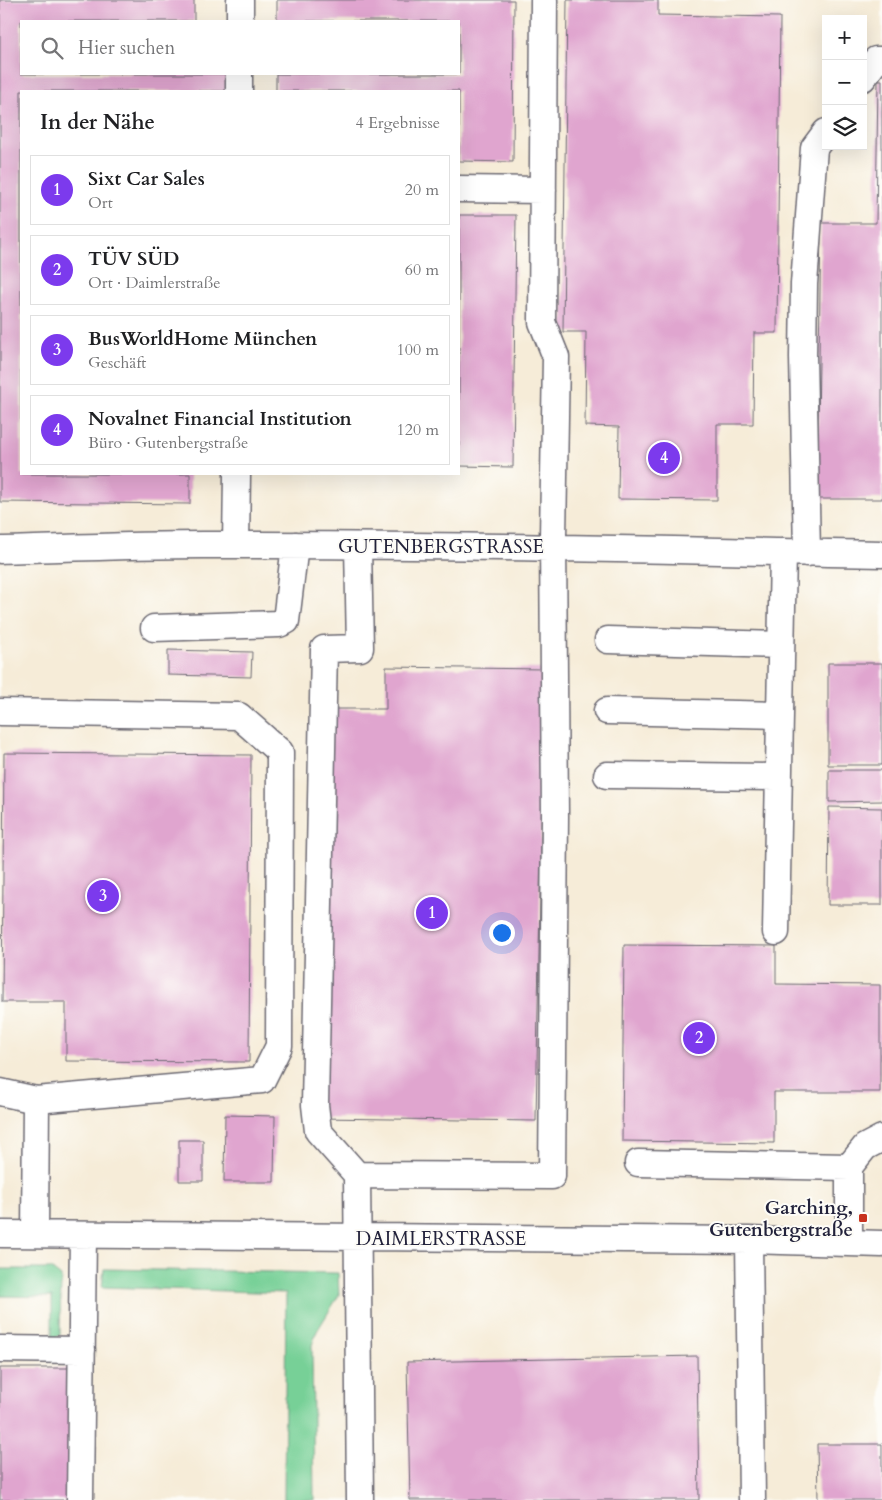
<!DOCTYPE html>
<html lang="de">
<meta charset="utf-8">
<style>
:root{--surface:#fff;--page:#f2f2f2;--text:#202124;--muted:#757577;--line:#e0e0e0;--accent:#7c3aed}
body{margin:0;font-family:Cardo,serif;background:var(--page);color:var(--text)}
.controls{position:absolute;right:15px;top:15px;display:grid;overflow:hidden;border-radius:0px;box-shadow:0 5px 20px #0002}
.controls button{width:45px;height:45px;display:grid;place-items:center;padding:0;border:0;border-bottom:1px solid var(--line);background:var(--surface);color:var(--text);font:25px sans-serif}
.you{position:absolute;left:501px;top:932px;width:18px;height:18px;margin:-12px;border:4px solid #fff;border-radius:50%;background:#1a73e8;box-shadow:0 0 0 8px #1a73e833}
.badge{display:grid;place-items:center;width:32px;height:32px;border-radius:50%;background:var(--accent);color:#fff;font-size:16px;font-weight:700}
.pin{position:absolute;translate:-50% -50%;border:2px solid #fff;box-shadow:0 1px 5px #0006}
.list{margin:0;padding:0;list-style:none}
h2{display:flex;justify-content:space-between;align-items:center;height:65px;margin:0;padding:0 20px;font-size:21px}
h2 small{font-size:16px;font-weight:400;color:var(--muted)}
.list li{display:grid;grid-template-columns:32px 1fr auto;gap:15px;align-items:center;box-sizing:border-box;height:70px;margin:0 10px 10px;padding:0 10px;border:1px solid var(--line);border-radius:0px}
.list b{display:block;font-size:19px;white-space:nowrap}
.list p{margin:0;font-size:16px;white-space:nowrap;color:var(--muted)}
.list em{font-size:16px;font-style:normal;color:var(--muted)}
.icon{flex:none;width:28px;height:28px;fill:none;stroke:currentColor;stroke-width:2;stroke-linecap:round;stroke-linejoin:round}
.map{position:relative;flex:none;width:882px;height:1500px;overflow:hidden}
.search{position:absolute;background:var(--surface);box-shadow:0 5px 20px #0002;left:20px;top:20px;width:440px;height:55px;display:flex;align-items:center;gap:12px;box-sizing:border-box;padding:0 18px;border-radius:0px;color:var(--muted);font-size:19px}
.panel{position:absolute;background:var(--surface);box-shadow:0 5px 20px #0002;left:20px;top:90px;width:440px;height:385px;border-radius:0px}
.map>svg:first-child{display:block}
.green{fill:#77d097;stroke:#4c7969}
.building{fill:#e0a5cf}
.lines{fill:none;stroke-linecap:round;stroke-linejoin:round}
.minor-casing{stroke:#6c6972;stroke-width:29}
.minor{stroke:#fff;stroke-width:26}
.poi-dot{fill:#c8321e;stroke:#fdfcf7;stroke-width:2}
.labels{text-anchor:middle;stroke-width:4;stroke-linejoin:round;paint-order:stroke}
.street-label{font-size:19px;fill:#22223b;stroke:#fdfcf7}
.poi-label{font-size:19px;font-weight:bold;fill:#22223b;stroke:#fdfcf7;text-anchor:end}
</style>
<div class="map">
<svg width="882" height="1500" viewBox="0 0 882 1500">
<rect width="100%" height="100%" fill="#fdfcf7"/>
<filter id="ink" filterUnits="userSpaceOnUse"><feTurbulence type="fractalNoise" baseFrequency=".02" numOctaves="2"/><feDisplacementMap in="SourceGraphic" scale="10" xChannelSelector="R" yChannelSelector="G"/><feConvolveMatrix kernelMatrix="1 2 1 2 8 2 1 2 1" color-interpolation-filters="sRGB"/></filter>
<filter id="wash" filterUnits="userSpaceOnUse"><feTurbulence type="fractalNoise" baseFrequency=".0096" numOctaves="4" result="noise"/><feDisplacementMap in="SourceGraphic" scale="20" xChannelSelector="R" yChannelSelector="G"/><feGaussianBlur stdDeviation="1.12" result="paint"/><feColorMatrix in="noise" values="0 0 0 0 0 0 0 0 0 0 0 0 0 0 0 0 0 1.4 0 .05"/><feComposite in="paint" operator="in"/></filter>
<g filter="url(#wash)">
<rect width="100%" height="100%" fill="#f6ecd8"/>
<!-- green -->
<path class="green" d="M0,1269H51L61,1277L60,1335L52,1340V1297L0,1296Z
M104,1269L338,1273L339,1295L317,1331L312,1345L314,1500H284L286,1293L102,1287Z"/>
<g id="blocks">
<!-- building -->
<path class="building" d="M0,0H194V21H21V74H229V91H21V474H190V504L0,502Z
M277,0H514L513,162L459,161V91H276V74H459V21H277Z
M567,0H658V15L780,17L777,333H754L753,424H717V500L618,499L619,427L585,426L586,332H563Z
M878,80H882V499H817L821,223H876Z
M459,215H516L513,467L459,466Z
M168,650L252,652L251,677L168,675Z
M828,663H882V765H828Z
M386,667L544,669L536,1121L319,1118L327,709H386Z
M4,753L251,755L249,1062L66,1061V1002H2Z
M829,770H882V801L829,802Z
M829,807L882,808V905H828Z
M624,945L776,946V984L880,985V1092H774V1143L622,1141Z
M225,1115L275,1116L274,1182H224Z
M179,1140H203V1181H179Z
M697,1356L699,1500H410L407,1362Z
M0,1368H72V1500H0Z
M817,1444H882V1500H818Z"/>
</g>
</g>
<g filter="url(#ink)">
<use href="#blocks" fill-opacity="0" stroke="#6c6972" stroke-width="1"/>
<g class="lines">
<defs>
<path id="minor" d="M240,21V0
M863,78L876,60H882
M239,91V74
M459,189L543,190
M236,545L237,474
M358,546L360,648L324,649L315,1105L318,1131L357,1175L360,1500
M0,550C68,548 136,545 204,545C430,544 656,550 882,554
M807,553L803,357L804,284L814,148L826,132
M154,628L279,624L286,621L295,545
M608,640L780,645
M607,711L778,715
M0,712L239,716L280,752L279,1046L262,1080L36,1100L0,1092
M607,775L777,777
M776,932L783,552
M638,1163L849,1167
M357,1175L552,1176L555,816L553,537L556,357L542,322L544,0
M0,1234L749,1240L882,1244
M35,1234L36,1100
M749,1240L752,1500
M849,1243V1167L865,1147L882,1138
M0,1349L82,1350
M80,1500L83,1235"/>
</defs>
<!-- minor casing -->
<use href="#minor" class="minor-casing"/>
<!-- minor -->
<use href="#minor" class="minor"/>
</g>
</g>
<!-- markers -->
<rect class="poi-dot" x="858" y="1213" width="10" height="10" rx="2.5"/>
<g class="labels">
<!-- street labels -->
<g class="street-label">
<text x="441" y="553">GUTENBERGSTRASSE</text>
<text x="441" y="1245">DAIMLERSTRASSE</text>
</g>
<!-- poi labels -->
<g class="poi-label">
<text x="853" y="1214">Garching,<tspan x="853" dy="22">Gutenbergstraße</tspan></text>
</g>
</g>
</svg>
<div class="controls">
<button>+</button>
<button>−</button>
<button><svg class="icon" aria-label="layers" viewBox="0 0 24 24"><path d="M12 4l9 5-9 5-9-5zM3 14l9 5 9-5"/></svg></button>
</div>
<div class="you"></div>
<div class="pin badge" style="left:432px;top:913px">1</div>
<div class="pin badge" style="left:699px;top:1038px">2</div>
<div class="pin badge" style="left:103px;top:896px">3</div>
<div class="pin badge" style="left:664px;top:458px">4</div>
<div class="search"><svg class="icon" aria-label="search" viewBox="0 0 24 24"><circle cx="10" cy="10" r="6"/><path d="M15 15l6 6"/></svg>Hier suchen</div>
<section class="panel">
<h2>In der Nähe<small>4 Ergebnisse</small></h2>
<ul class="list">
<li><span class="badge">1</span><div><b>Sixt Car Sales</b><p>Ort</p></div><em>20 m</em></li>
<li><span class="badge">2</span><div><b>TÜV SÜD</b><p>Ort · Daimlerstraße</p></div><em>60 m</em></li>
<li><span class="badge">3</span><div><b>BusWorldHome München</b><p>Geschäft</p></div><em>100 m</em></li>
<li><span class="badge">4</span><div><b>Novalnet Financial Institution</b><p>Büro · Gutenbergstraße</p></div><em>120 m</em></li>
</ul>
</section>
</div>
